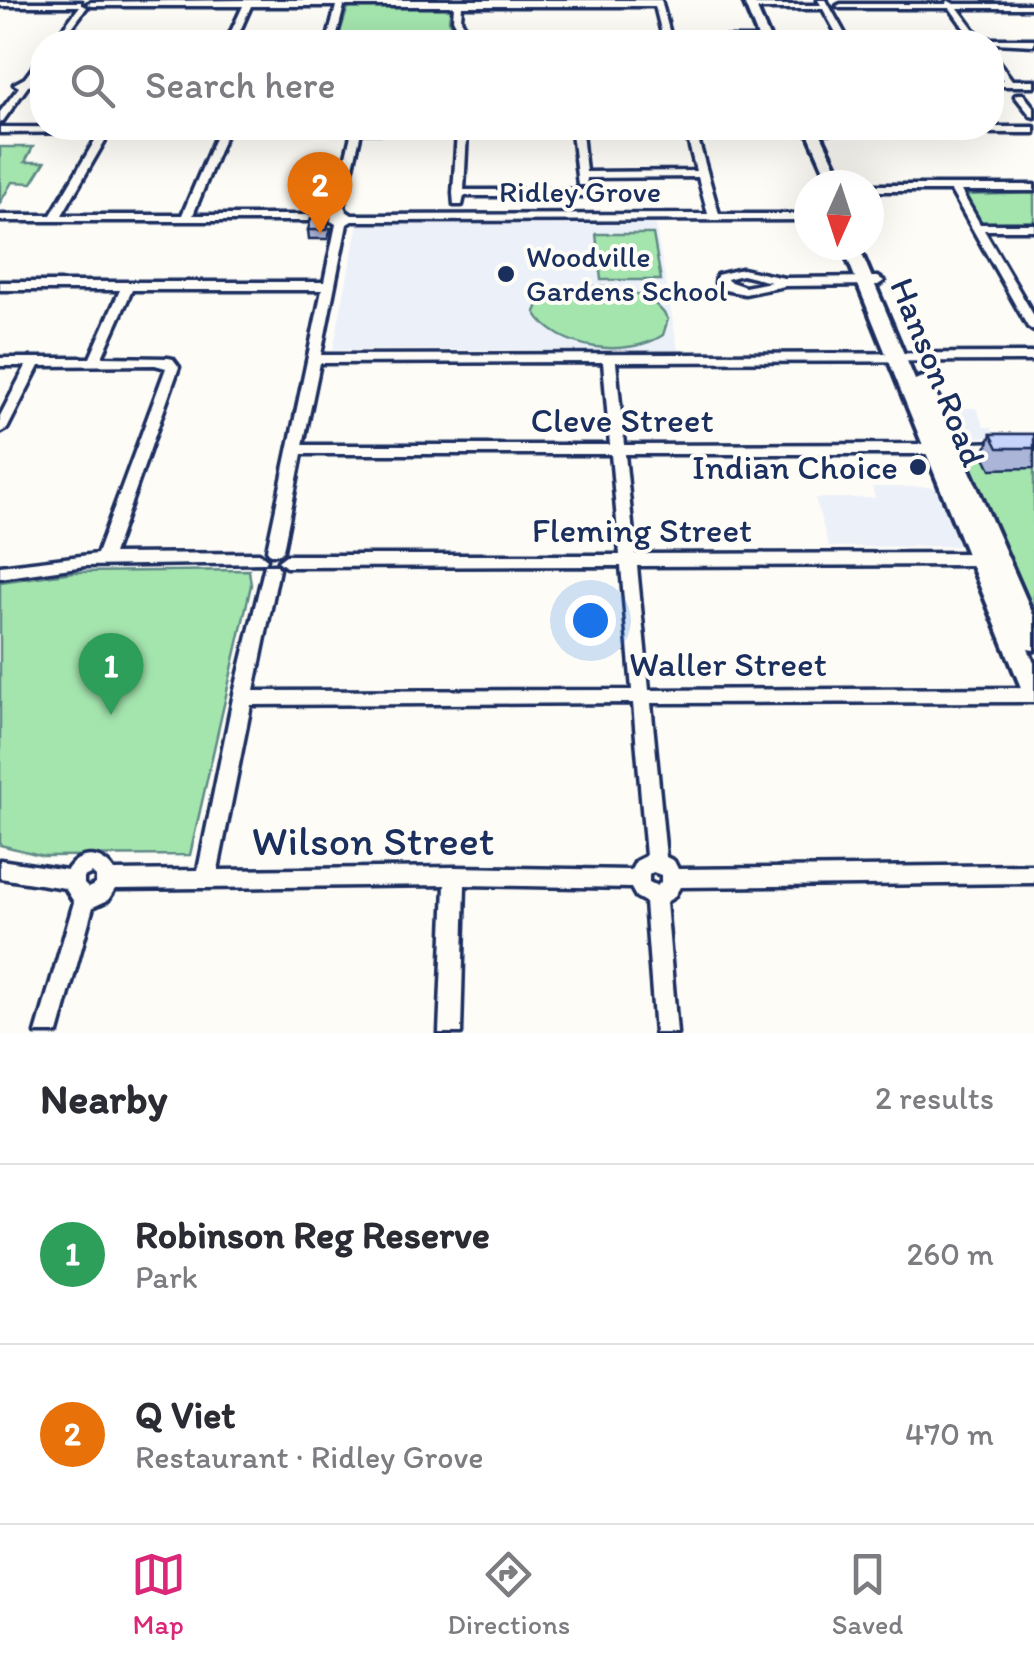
<!DOCTYPE html>
<meta charset="utf-8">
<style>
:root{--surface:#fff;--page:#f2f2f3;--text:#2b2b33;--muted:#7c7c81;--line:#e1e1e2;--accent:#db2777}
body{margin:0;font-family:Itim,sans-serif;background:var(--page);color:var(--text)}
.compass{position:absolute;left:794px;top:170px;width:90px;height:90px;border-radius:50%;background:var(--surface);box-shadow:0 10px 40px #0002;rotate:183deg}
.you{position:absolute;left:590px;top:620px;width:35px;height:35px;margin:-25px;border:8px solid #fff;border-radius:50%;background:#1a73e8;box-shadow:0 0 0 15px #1a73e833}
.badge{display:grid;place-items:center;width:65px;height:65px;border-radius:50%;background:var(--accent);color:#fff;font-size:32px;font-weight:700}
.pin{position:absolute;translate:-50% -82px;filter:drop-shadow(0 2px 5px #0008)}
.pin::after{content:'';position:absolute;top:52px;width:35px;height:30px;background:inherit;clip-path:polygon(0 0,100% 0,50% 100%)}
.list{margin:0;padding:0;list-style:none}
h2{display:flex;justify-content:space-between;align-items:center;height:130px;margin:0;padding:0 40px;font-size:42px}
h2 small{font-size:32px;font-weight:400;color:var(--muted)}
.list li{display:grid;grid-template-columns:65px 1fr auto;gap:30px;align-items:center;box-sizing:border-box;height:180px;padding:0 40px;border-top:2px solid var(--line)}
.list b{display:block;font-size:38px;white-space:nowrap}
.list p{margin:0;font-size:32px;white-space:nowrap;color:var(--muted)}
.list em{font-size:32px;font-style:normal;color:var(--muted)}
.icon{flex:none;width:55px;height:55px;fill:none;stroke:currentColor;stroke-width:2;stroke-linecap:round;stroke-linejoin:round}
.map{position:relative;flex:none;width:1034px;height:1033px;overflow:hidden}
.search{position:absolute;background:var(--surface);box-shadow:0 10px 40px #0002;left:30px;right:30px;top:30px;height:110px;display:flex;align-items:center;gap:25px;box-sizing:border-box;padding:0 35px;border-radius:40px;color:var(--muted);font-size:38px}
.sheet{height:490px;background:var(--surface)}
nav{display:flex;justify-content:space-around;align-items:center;box-sizing:border-box;height:140px;border-top:2px solid var(--line);background:var(--surface);font-size:28px;color:var(--muted)}
nav a{display:grid;justify-items:center;gap:5px}
nav .on{color:var(--accent)}
.map>svg:first-child{display:block}
.built{fill:#ecf0f8}
.green{fill:#a4e5ae;stroke:#608a86;stroke-width:2.5}
.lines{fill:none;stroke-linecap:round;stroke-linejoin:round}
.minor-casing{stroke:#1b2f5e;stroke-width:7}
.major-casing{stroke:#1b2f5e;stroke-width:8}
.minor{fill:#fdfcf7;fill-rule:evenodd}
.major{fill:#fdfcf7;fill-rule:evenodd}
.wall{fill:#aab5d7;stroke:#1b2f5e;stroke-width:2.5}
.building{fill:#c6d3fa;stroke:#1b2f5e;stroke-width:2.5}
.poi-dot{fill:#1b2f5e;stroke:#fdfcf7;stroke-width:4}
.labels{text-anchor:middle;stroke-width:8;stroke-linejoin:round;paint-order:stroke}
.far-street-label{font-size:30px;fill:#1b2f5e;stroke:#fdfcf7}
.far-poi-label{font-size:30px;fill:#1b2f5e;stroke:#fdfcf7;text-anchor:start}
.street-label{font-size:35px;fill:#1b2f5e;stroke:#fdfcf7}
.poi-label{font-size:35px;fill:#1b2f5e;stroke:#fdfcf7;text-anchor:end}
.near-street-label{font-size:42px;fill:#1b2f5e;stroke:#fdfcf7}
</style>
<div class="map">
<svg width="1034" height="1033" viewBox="0 0 1034 1033">
<rect width="100%" height="100%" fill="#fdfcf7"/>
<filter id="ink" filterUnits="userSpaceOnUse"><feTurbulence type="fractalNoise" baseFrequency=".01" numOctaves="2"/><feDisplacementMap in="SourceGraphic" scale="20" xChannelSelector="R" yChannelSelector="G"/><feConvolveMatrix kernelMatrix="1 2 1 2 8 2 1 2 1" color-interpolation-filters="sRGB"/></filter>
<g filter="url(#ink)">
<!-- built -->
<path class="built" d="M358,223H655L678,350H333Z
M943,408H976L984,427H991L996,437H959Z
M872,487H939L963,546L829,547L815,498H875Z"/>
<!-- green -->
<path class="green" d="M348,7H451L449,20L462,42H337Z
M0,147H33L25,162H45L32,183L12,182L0,203Z
M1034,193V224L982,223L964,195Z
M596,234H653L661,280H601Z
M607,287C632,291 654,296 668,319L663,335C628,358 557,351 535,312C545,283 580,285 607,287Z
M1034,449V614L960,450Z
M249,570L251,585L190,855L44,856L0,845V582L74,572Z"/>
<g class="lines">
<defs>
<path id="minor" d="M246,0H661L671,38H766L770,41L465,42L453,19L454,6H344L335,42H327L336,6H251L235,42H53L80,6H0V2H81V5L87,7L64,38H228L243,6H91L87,4L91,2ZM462,6H655L663,38H471L461,19Z
M818,0H826L846,36L857,42L840,40L823,9H751L747,7L751,5H821Z
M947,0L954,4H1034V8H958L981,39H1034V45L974,42L950,8H841L837,6L841,4H946Z
M992,56L995,57L1012,80H1034V86H992V80H1003L992,65Z
M39,59H42V66L33,79L39,83L28,86L3,121L0,122V112L19,87L14,84L25,78Z
M1017,94H1023L1034,108V117L1031,116L1015,96Z
M0,127L186,128L182,131L110,132L62,215H182L218,131H203L199,128H460L467,132L464,190H582L587,193L582,196H464L462,205H454L453,193L457,132H361L344,206L346,211L352,215L708,214L698,177L587,178L586,185H578L572,132H470L467,131L466,128L1034,127V133L696,132L719,214H809V220L352,221L347,224L321,355L1034,353V361L616,362L624,445L935,444L1034,441V449L935,454H625L635,554L987,553L995,559L987,565L637,566L649,690L1034,688V702L651,703L666,857L674,861L678,869L1034,865V883L680,887L674,897L666,902L677,1033H655L645,902L636,897L631,888L465,885L461,1033H439L445,885L115,889L108,900L93,907L58,1033H36L74,902L65,888L0,878V860L67,870C79,851 102,852 114,871L198,870L233,698L265,565H277L279,569L254,691L632,690L621,566L286,567L278,561L286,555H620L611,454H302L283,550L280,554H270L267,550L322,290H132L102,357L168,358L173,359L179,367L113,554L259,553L267,559L265,563L85,566L0,578V566L97,554L166,368L155,365L39,366L7,429L0,433V416L26,366H0V358H90L120,290H0V282H324L336,224L331,221H0V215H51L100,132L0,133ZM227,131H352L334,206L335,212L330,215H193ZM582,132H686L696,171L586,172ZM603,362L610,445H303L320,363ZM633,703L646,856L636,861L631,870L455,867L218,870L251,705ZM653,872L661,875V882L657,886L649,882V875ZM92,873L96,877V884L88,888L84,884V877Z
M868,185H1034V191H961L980,224H1034V230H984L1034,316V331L1028,327L951,191H869Z
M742,269L784,278L878,277L884,281L878,285L785,286L745,294L725,290L716,283L717,275ZM742,275L771,282L745,287L728,281L727,279Z"/>
<path id="major" d="M743,0H753L771,42H760Z
M806,128H818L845,185H831Z
M842,245H858L915,380L922,377L931,382L1034,617V650L1028,649L1034,663V699L1026,696L1022,690Z"/>
</defs>
<!-- minor casing -->
<use href="#minor" class="minor-casing"/>
<!-- major casing -->
<use href="#major" class="major-casing"/>
<!-- minor -->
<use href="#minor" class="minor"/>
<!-- major -->
<use href="#major" class="major"/>
</g>
<!-- wall -->
<path class="wall" d="M331,228L328,239H309L308,230Z
M991,434H1034V468L991,469L984,455Z"/>
<!-- building -->
<path class="building" d="M311,218H330L327,230H308Z
M991,434H1034V448H998Z"/>
</g>
<!-- markers -->
<g class="poi-dot">
<circle cx="506" cy="274" r="10"/>
<circle cx="918" cy="467" r="10"/>
</g>
<g class="labels">
<!-- far-street labels -->
<g class="far-street-label">
<text x="580" y="202">Ridley Grove</text>
</g>
<!-- far-poi labels -->
<g class="far-poi-label">
<text x="526" y="267">Woodville<tspan x="526" dy="34">Gardens School</tspan></text>
</g>
<!-- street labels -->
<g class="street-label">
<text transform="translate(938 372) rotate(68)" y="12">Hanson Road</text>
<text x="622" y="432">Cleve Street</text>
<text x="642" y="542">Fleming Street</text>
<text x="728" y="676">Waller Street</text>
</g>
<!-- poi labels -->
<g class="poi-label">
<text x="898" y="479">Indian Choice</text>
</g>
<!-- near-street labels -->
<g class="near-street-label">
<text x="373" y="855">Wilson Street</text>
</g>
</g>
</svg>
<svg class="compass" viewBox="-18 -18 36 36"><path d="M0-13l5 13h-10z" fill="#e53935"/><path d="M0 13l5-13h-10z" fill="#7c7c81"/></svg>
<div class="you"></div>
<div class="pin badge" style="left:111px;top:715px;background:#2e9e5b">1</div>
<div class="pin badge" style="left:320px;top:234px;background:#e8710a">2</div>
<div class="search"><svg class="icon" aria-label="search" viewBox="0 0 24 24"><circle cx="10" cy="10" r="6"/><path d="M15 15l6 6"/></svg>Search here</div>
</div>
<section class="sheet">
<h2>Nearby<small>2 results</small></h2>
<ul class="list">
<li><span class="badge" style="background:#2e9e5b">1</span><div><b>Robinson Reg Reserve</b><p>Park</p></div><em>260 m</em></li>
<li><span class="badge" style="background:#e8710a">2</span><div><b>Q Viet</b><p>Restaurant · Ridley Grove</p></div><em>470 m</em></li>
</ul>
</section>
<nav>
<a class="on"><svg class="icon" aria-label="map" viewBox="0 0 24 24"><path d="M3 6l6-2 6 2 6-2v14l-6 2-6-2-6 2zM9 4v14M15 6v14"/></svg>Map</a>
<a><svg class="icon" aria-label="directions" viewBox="0 0 24 24"><path d="M12 3l9 9-9 9-9-9zM9 14v-3h6M13 9l2 2-2 2"/></svg>Directions</a>
<a><svg class="icon" aria-label="saved" viewBox="0 0 24 24"><path d="M7 4h10v16l-5-4-5 4z"/></svg>Saved</a>
</nav>
